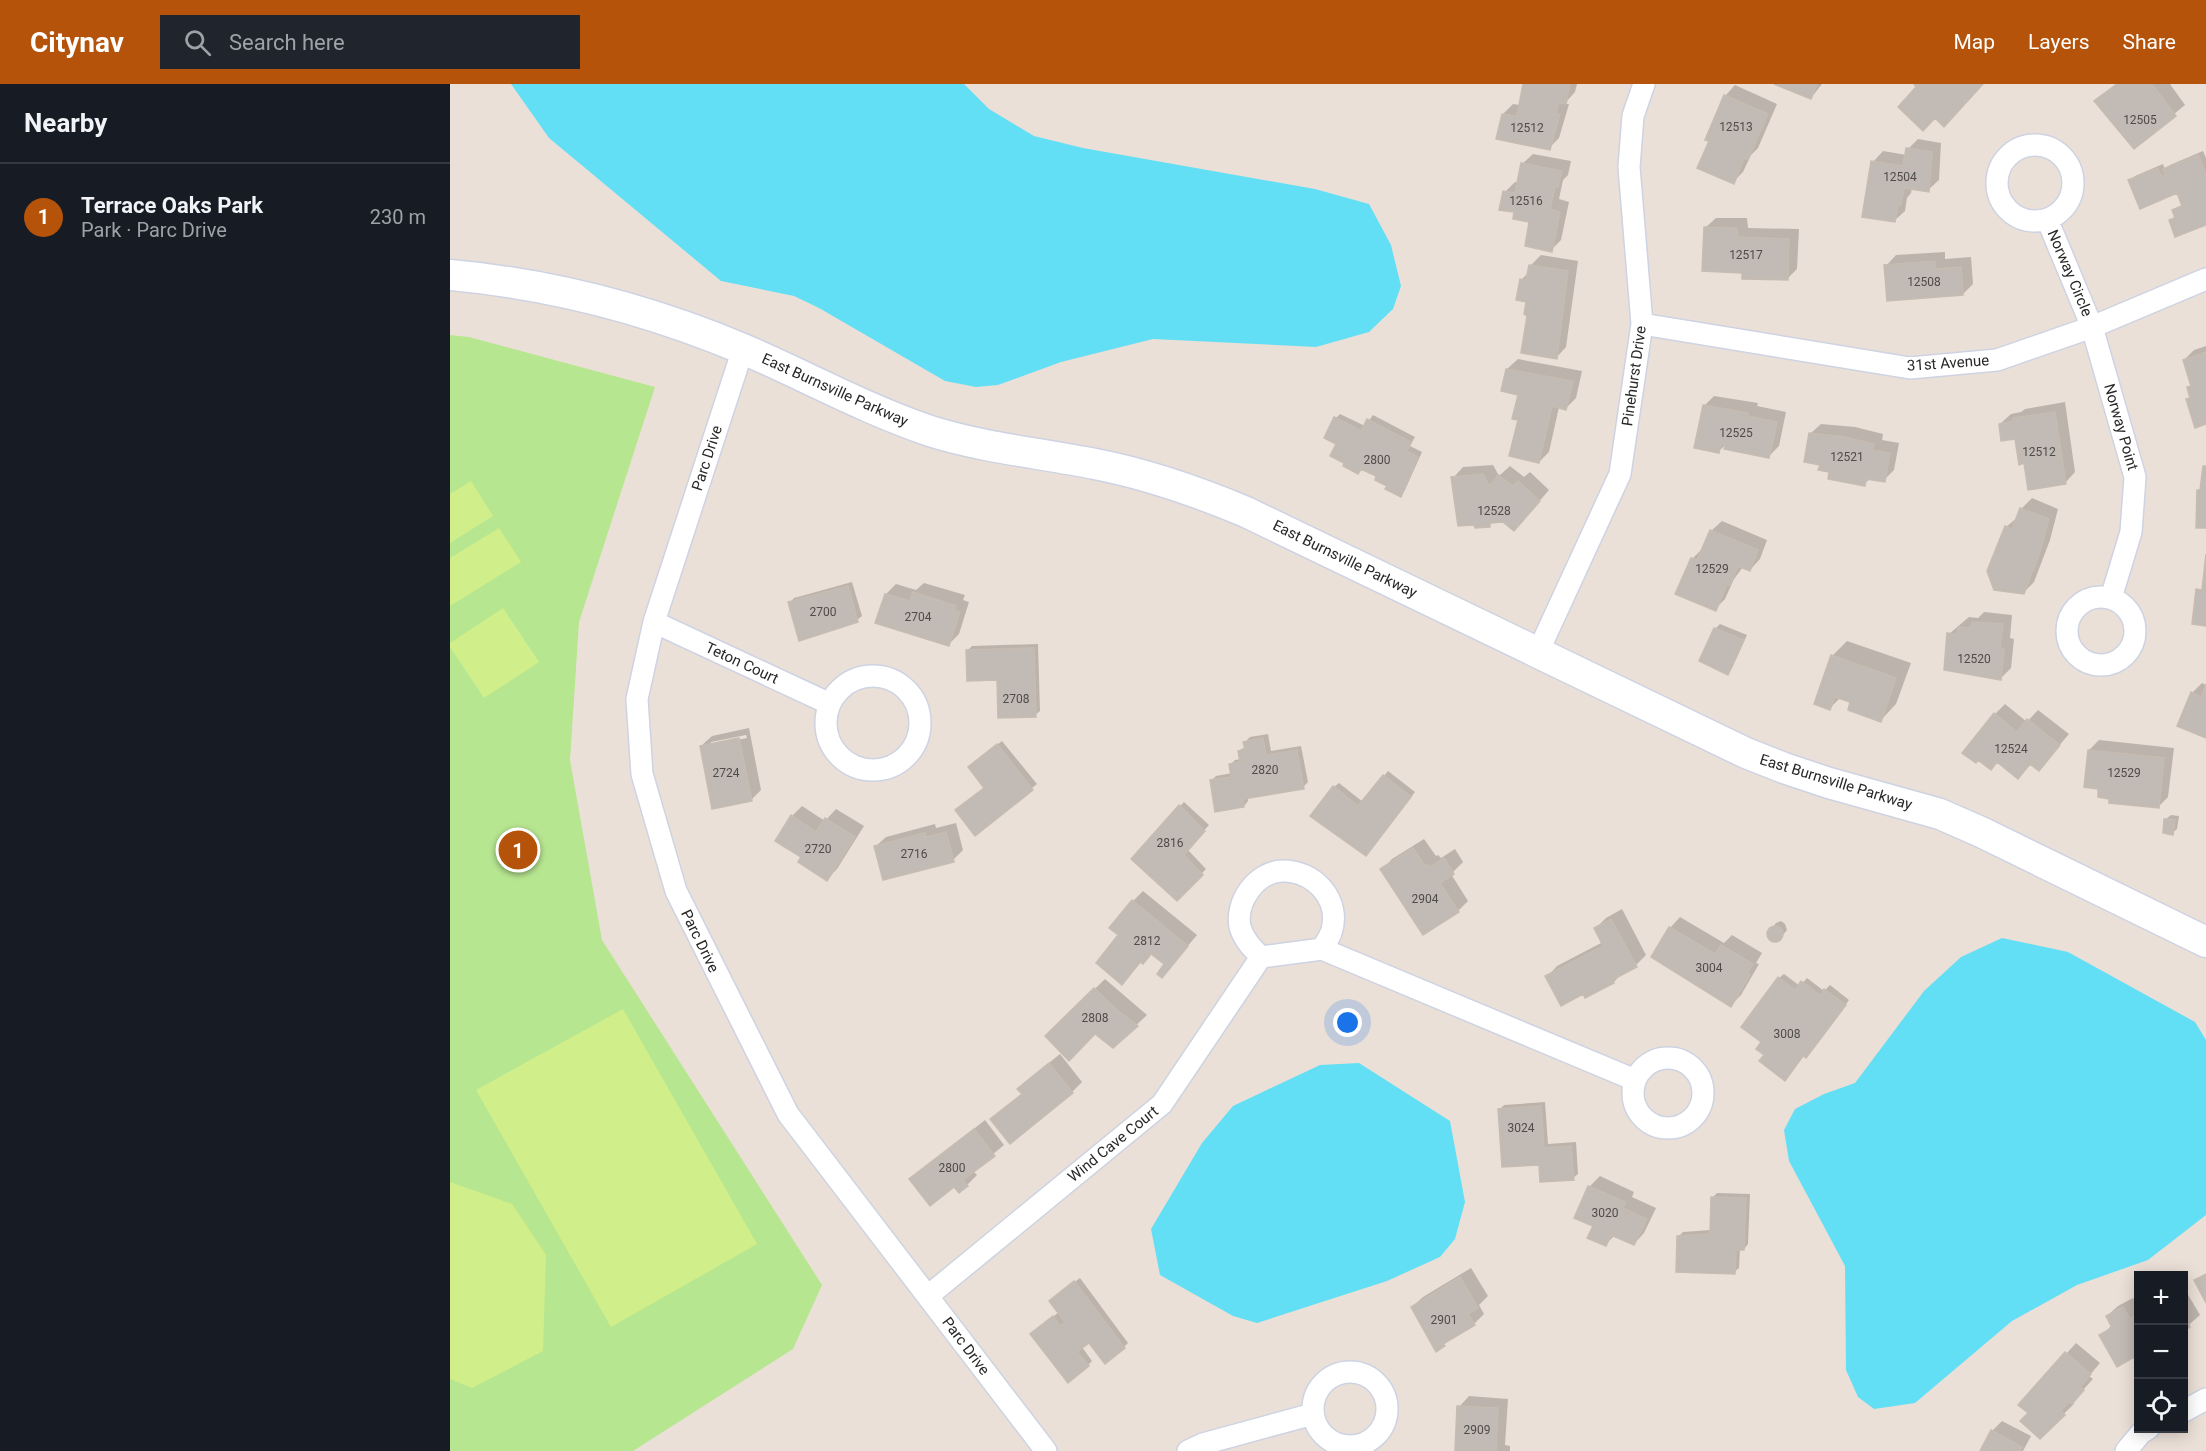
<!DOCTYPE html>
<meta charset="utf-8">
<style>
:root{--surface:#171b24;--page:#20242c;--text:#f1f3f6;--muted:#9ea1a6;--line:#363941;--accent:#b45309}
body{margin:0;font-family:Roboto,sans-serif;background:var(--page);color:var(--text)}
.controls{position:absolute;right:18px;bottom:18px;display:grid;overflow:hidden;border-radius:0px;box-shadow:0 3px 15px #0003}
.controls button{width:54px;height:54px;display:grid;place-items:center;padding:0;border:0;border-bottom:2px solid var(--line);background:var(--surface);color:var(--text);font:30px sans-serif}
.you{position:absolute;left:898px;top:939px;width:21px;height:21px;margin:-15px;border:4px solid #fff;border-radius:50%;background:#1a73e8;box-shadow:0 0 0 9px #1a73e833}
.badge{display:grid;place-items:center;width:39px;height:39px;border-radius:50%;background:var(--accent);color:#fff;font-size:20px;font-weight:700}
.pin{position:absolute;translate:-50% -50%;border:3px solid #fff;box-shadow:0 2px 6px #0006}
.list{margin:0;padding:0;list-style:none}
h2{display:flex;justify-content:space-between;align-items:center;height:78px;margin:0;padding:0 24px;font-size:26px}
h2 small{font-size:20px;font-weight:400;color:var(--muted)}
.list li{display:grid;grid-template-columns:39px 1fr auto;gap:18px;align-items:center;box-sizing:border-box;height:108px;padding:0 24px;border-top:2px solid var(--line)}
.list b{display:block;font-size:22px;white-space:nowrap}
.list p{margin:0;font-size:20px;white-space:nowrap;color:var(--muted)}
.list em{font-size:20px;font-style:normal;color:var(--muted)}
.icon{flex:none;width:33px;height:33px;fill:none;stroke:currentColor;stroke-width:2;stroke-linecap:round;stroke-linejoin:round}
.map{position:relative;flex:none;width:1756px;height:1367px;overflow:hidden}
header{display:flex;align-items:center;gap:36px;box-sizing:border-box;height:84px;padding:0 30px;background:var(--accent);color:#fff}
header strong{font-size:28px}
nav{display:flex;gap:33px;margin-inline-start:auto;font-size:21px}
.search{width:420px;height:54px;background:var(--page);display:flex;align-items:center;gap:15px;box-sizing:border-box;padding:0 21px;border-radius:0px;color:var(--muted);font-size:22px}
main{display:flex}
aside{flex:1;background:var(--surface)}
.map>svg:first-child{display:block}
.green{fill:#b7e690}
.pitch{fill:#d0ee8a}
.water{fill:#63dff5}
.shadow{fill:#0003;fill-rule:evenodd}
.building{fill:#c2bab4;stroke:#c6bcb1;stroke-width:1.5}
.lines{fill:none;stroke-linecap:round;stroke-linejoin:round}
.street-casing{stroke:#cdd3e2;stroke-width:24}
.secondary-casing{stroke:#cdd3e2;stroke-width:33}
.street{stroke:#fff;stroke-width:21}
.secondary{stroke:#fff;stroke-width:30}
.labels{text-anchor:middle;stroke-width:5;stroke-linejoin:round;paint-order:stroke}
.number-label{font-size:12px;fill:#4e4c4a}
.street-label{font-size:15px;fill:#272727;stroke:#fff}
</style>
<header>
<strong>Citynav</strong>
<div class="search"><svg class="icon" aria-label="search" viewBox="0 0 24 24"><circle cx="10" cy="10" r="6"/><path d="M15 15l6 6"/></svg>Search here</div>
<nav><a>Map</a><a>Layers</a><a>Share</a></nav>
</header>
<main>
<aside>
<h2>Nearby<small></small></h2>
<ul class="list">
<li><span class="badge">1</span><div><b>Terrace Oaks Park</b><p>Park · Parc Drive</p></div><em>230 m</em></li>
</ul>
</aside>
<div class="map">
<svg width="1756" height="1367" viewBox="0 0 1756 1367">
<rect width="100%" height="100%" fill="#ebe0d7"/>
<!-- green -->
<path class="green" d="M0,251L19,253L205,303L129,538L120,676L152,856L372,1201L343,1265L183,1367H0Z"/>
<!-- pitch -->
<path class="pitch" d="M21,397L43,432L0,459V410Z
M49,444L71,478L0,522V474Z
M53,524L89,578L34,614L0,563V559Z
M173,925L307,1160L161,1243L26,1006Z
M0,1098L62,1120L96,1171L93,1267L22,1304L0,1295Z"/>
<!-- water -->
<path class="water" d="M61,0H514L539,25L584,52L633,64L865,105L919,120L941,161L951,202L943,225L919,248L866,263L703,255L611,278L548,301L526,303L495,297L369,224L344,212L271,197L99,54Z
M1552,854L1618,868L1745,938L1756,956V1131L1698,1176L1627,1201L1562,1237L1465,1319L1424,1325L1408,1313L1396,1286L1395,1182L1339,1077L1334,1046L1345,1025L1374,1010L1405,999L1474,907L1511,873Z
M909,979L1000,1037L1015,1118L1005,1155L990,1173L937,1197L807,1239L783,1232L710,1191L701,1145L752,1059L783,1022L870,981Z"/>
<!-- shadow -->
<path class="shadow" d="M1075,0H1127L1125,8L1116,18V20H1119L1109,54L1099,64L1053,30L1063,20L1070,21Z
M1328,0H1372L1361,14Z
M1666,0H1720L1735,21L1684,63L1646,17Z
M1285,1L1327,20L1308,64L1301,71L1293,88L1283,98L1261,57L1275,12Z
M1468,55L1491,59L1489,96L1478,106L1462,103L1461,109L1457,114L1455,127L1444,137L1423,78L1433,67L1457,71L1458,65Z
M1753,67L1756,74V139L1720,137L1726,131L1724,126L1733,120L1727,107L1680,97L1685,92L1713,80L1715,86L1720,81Z
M1083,70L1121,77L1118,91L1113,96L1109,115L1119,118L1111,156L1101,166L1081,137L1066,127L1055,108L1065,98H1069L1072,80Z
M1266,134H1297L1298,144L1349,145L1347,185L1337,195L1294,188L1255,144Z
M1495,168V175L1521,173L1523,200L1513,210L1436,182L1446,171Z
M1091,171L1128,177L1116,263L1106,274L1077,217L1071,196L1080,187L1081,181Z
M1756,262V339L1737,315L1741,312L1739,304L1742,300L1734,276L1744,266Z
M1068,275L1132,287L1126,314L1116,324L1109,323L1099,368L1089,378L1070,335V310L1057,285Z
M1264,312L1308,319L1307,322L1336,328L1329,362L1318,373L1277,359L1269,367L1254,322Z
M1615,318L1625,388L1615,399L1576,378L1566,354L1550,340L1561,330L1571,328L1575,325Z
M890,330L915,342L923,331L965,353L960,362L972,368L955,406L950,411L888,360L886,334Z
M1371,340L1405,343L1433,350L1432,356L1449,359L1444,386L1434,396L1421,394L1414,400L1380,387L1371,380L1360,350Z
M1043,381L1048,390L1050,391L1060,382L1074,393L1080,388L1099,406L1074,435L1043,437L1039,442L1003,394L1013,383Z
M1582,414L1608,425L1600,456L1584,498L1574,508L1556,443L1568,433L1572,424Z
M1272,437L1317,456L1310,475L1300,486L1293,483L1284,495L1275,515L1265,525L1242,475L1252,465L1261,447Z
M402,498L412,532L407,536L340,519L344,514Z
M474,499L515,511L513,516L519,518L509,550L499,560L436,510L446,500L466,506Z
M1534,528L1562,531L1560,554L1564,555L1561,584L1551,594L1499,550L1519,533L1528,534Z
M1270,540L1297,551L1282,584L1277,589L1265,545Z
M1397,557L1461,579L1446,620L1431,636L1402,617L1391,613L1380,624L1382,572Z
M588,560L590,627L585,631L518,566L522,562Z
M1752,599L1756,601V652L1742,609Z
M1555,620L1577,638L1588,626L1619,650L1589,685L1582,679L1568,693L1545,630Z
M299,644L311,706L301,716L251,662L262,652ZM296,651L297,654L261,661V658Z
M818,650L821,667L851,662L858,698L853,703L798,713V717L794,722L761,697L766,692L782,689L781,680L785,676L791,675L789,667L796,662L795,658L800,653Z
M1649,656L1724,664L1718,713L1708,723L1661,714L1649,704L1639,666Z
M552,657L587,700L526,749L535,704L524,679Z
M938,687L965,708L921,765L884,703L889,699L913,718Z
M734,718L759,741L737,765L756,785L727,815L730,722Z
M352,722L375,737L386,725L414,742L387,785L377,795L353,773L342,732Z
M1721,731L1729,732L1727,745L1722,749L1716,735Z
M506,739L513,766L503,776L425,763L436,753L485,740L486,744Z
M974,755L986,772L988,771L991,774L1005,765L1013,778L1001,790L1018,817L1008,827L932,786L942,775Z
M693,807L747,851L712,892L716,880L702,869L693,878L692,877L672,899L670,851L683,817Z
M1172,825L1196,871L1186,881L1173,888L1164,898L1136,912L1134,908L1097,893L1107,882L1153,858L1145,845L1156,834Z
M1230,833L1274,859L1282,851L1312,869L1306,879L1309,880L1291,911L1281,921L1220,844Z
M1331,837L1335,840L1337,846L1329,856L1323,857L1319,855L1318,849L1326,839Z
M1334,890L1350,902L1357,894L1374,907L1380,901L1399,916L1360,968L1354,971H1316L1313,958L1329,894Z
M655,895L697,931L663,963L645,948L597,952Z
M610,970L632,998L622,1008L542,1035L573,1009L569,1005L579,995Z
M1095,1018L1098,1060L1126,1058L1128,1090L1123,1094L1090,1079L1049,1026L1054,1021Z
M535,1036L554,1061L523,1087L527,1091L517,1101L461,1095Z
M1150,1092L1184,1108L1182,1113L1206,1124L1194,1149L1184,1160L1165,1151L1156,1160L1144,1142L1126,1133L1140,1102Z
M1267,1109L1300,1110L1298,1160L1294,1165H1290L1289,1184L1284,1188L1228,1153L1233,1148L1261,1146L1262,1114Z
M1021,1184L1038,1212L1029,1221L1034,1230L1024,1240L1003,1252L986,1266L962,1223L973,1213Z
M630,1194L678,1259L674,1263L639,1257L632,1263L642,1277L638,1281L587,1246L609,1228L605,1213Z
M1737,1209L1750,1231L1734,1245V1211Z
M1683,1214L1688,1223L1687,1276L1685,1271L1651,1252L1662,1241L1657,1232L1668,1222Z
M1626,1259L1650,1279L1639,1292L1643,1295L1622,1318L1624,1320L1590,1353L1580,1329L1570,1321Z
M1019,1312L1058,1315L1055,1361L1060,1362V1367H1006L1009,1323Z
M1552,1337L1581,1352L1573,1367H1531L1542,1347Z"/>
<!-- building -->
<path class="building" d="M1073,0H1120L1116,20L1108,19L1106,30H1110L1100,66L1046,55L1052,30L1067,32Z
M1324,0H1367L1361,15Z
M1464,0H1533L1494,43L1485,34L1473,47L1448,23L1466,3Z
M1667,0H1702L1726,32L1684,65L1644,17Z
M1274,11L1318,30L1298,76L1294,74L1284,100L1247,84L1259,57L1255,56Z
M1456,64L1482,68L1479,108L1454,104L1451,121H1448L1445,138L1412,133L1421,77L1453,82Z
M1748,71L1756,90V141L1725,153L1719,136L1725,134L1722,126L1732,122L1727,109L1690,125L1678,96L1708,84L1711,92L1716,91L1713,85Z
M1071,79L1112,87L1108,103H1105L1100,125L1110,128L1102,168L1075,162L1079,138L1063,135L1064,128L1049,126L1053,107L1065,109Z
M1254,143L1287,144L1288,153L1339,155L1338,196L1292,195V189L1252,187Z
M1485,177V185L1511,183L1513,211L1437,217L1434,181Z
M1079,181L1118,187L1107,275L1071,269L1077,232L1074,230L1076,218L1066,216L1070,195L1076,196Z
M1756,268V340L1745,344L1736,315L1740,314L1737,303L1741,302L1733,276Z
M1056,285L1123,297L1116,326L1102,322L1089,379L1059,372L1068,336L1062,335L1068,311L1051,307Z
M1253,321L1298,329V332L1327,338L1319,374L1274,365L1275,361L1271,360L1269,369L1244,364Z
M1605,328L1616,400L1578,406L1574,379L1569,381L1565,355L1551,357L1549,340L1563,337V334Z
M884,333L911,347L917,335L961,358L957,367L968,373L951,413L935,405L937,402L925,396L926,392L911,385L908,390L893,382L894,379L880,372L886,360L874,354Z
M1359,349L1394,353L1424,360L1422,366L1440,369L1435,398L1416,395L1415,402L1378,395L1379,388L1368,386L1370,381L1354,378Z
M1753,382H1756V444H1746L1747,406H1750Z
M1033,390L1038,400L1041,401L1048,391L1063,402L1068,397L1090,417L1064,447L1053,438L1040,439V443L1025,444L1024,441L1008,442L1001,393Z
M1570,424L1599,435L1590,468L1574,510L1544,506L1537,487L1555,442L1562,445Z
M1260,446L1308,466L1300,487L1288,482L1280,501L1277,500L1266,527L1225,510L1241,474L1247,476Z
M1756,470V542L1742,540L1746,505L1752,506Z
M398,502L408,538L349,557L338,518Z
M463,508L506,522L504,526L510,528L499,562L425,539L435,510L460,517Z
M1522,538L1553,540L1550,564L1554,565L1551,596L1494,586L1497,549L1507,551L1508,543L1521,544Z
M1264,544L1294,556L1278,591L1249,577Z
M584,564L586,633L548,634L547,596L517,597L516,566Z
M1381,571L1446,594L1431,638L1398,626L1400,618L1385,613L1380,626L1364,620Z
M1756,600V654L1727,642L1741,608L1751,613Z
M1544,629L1567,648L1577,635L1610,661L1589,687L1580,680L1568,695L1547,678L1541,686L1528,676L1526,679L1512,669Z
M289,654L302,717L262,725L250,662Z
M813,654L816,671L847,666L854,705L793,715L794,723L765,728L760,696L781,693L779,680L790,678L788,667L795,665L793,658Z
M547,660L583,706L525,752L505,726L534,704L518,683Z
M1638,666L1714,674L1709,724L1659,719V715L1648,713V705L1634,703Z
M933,691L961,713L916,772L860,732L883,702L908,722Z
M729,721L755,747L734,771L753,791L727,817L681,775Z
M341,731L366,748L375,734L405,753L377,797L348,778L351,773L325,757Z
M1714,735L1725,736L1723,751L1713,749Z
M496,748L504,778L433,796L424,762L475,749L476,753Z
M963,764L975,782L978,780L980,783L994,774L1004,790L990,799L1009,828L973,851L930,785Z
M682,816L738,862L712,894L707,890L714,880L701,870L693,880L690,878L672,901L646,879L668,851L659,844Z
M1161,835L1187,883L1162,896L1164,899L1135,914L1133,910L1111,922L1095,892L1153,862L1144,844Z
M1317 850a8 8 0 1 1 16 0a8 8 0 1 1-16 0Z
M1219,843L1265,870L1271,861L1303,880L1297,889L1300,891L1281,923L1201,873Z
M1328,893L1345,906L1351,897L1370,911L1374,905L1396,921L1356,974L1353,972L1335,997L1309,977L1314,971L1306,965L1311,958L1291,943Z
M644,904L667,926L688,942L663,964L645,950L619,977L595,952Z
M599,979L623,1009L560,1060L540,1035L572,1010L567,1005Z
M1091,1022L1094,1064L1121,1062L1124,1096L1090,1098L1089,1081L1052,1083L1048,1025Z
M524,1045L545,1072L513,1096L518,1102L509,1109L504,1103L480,1122L459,1095Z
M1138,1102L1175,1118L1173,1124L1197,1135L1184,1161L1161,1151L1156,1162L1137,1154L1143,1142L1124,1134Z
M1261,1113L1296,1114L1294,1166H1286L1285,1190L1226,1188L1227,1152L1260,1150Z
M1756,1190V1219L1744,1196Z
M1010,1193L1028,1224L1018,1230L1025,1241L993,1260L995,1262L986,1268L961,1223Z
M624,1197L675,1264L655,1280L639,1259L627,1268L639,1282L618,1299L580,1250L603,1232L610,1242L615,1238L599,1217Z
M1673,1223L1680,1235L1688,1230V1277L1687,1278L1684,1273L1667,1283L1649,1251L1662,1244L1656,1232Z
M1734,1230L1740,1243L1734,1247Z
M1615,1268L1641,1290L1630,1303L1634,1306L1622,1320L1619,1317L1611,1327L1615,1331L1590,1355L1570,1337L1578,1329L1568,1321Z
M1007,1322L1048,1324L1046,1367H1005Z
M1541,1346L1572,1363L1570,1367H1530Z"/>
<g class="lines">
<defs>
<path id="street" d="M1547 99a38 38 0 1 1 76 0a38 38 0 1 1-76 0Z
M1597,135L1642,243L1685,393L1681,448L1661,514
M1192,240L1460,284L1547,276L1642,243L1756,195
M293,265L204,538L187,615L192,690L226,807L338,1030L596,1367
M1617 547a34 34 0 1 1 68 0a34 34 0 1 1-68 0Z
M204,538L380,620
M1088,568L1170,390L1192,240L1179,83L1183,32L1194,0
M376 639a47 47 0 1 1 94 0a47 47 0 1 1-94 0Z
M811,873C802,864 794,856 790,843C785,818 806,788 832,787C864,786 892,816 881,849C879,854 875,860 872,865
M1183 1009a35 35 0 1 1 70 0a35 35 0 1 1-70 0Z
M478,1212L712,1020L811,873L872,865L1185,996
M863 1325a37 37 0 1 1 74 0a37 37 0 1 1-74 0Z
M1734,1327L1756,1315
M738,1367L753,1360L863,1330
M1676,1367L1691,1349L1699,1344"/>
<path id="secondary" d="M0,191C101,200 200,226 293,265C356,292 415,325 480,347C534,364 590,369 645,380C697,390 746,407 796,428L1296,669L1334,684L1379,699L1490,730L1531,748L1756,858"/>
</defs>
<!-- street casing -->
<use href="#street" class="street-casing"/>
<!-- secondary casing -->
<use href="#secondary" class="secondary-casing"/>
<!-- street -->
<use href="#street" class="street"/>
<!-- secondary -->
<use href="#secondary" class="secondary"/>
</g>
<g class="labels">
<!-- number labels -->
<g class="number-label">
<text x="1690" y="40">12505</text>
<text x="1286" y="47">12513</text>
<text x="1077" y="48">12512</text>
<text x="1450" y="97">12504</text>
<text x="1076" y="121">12516</text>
<text x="1296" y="175">12517</text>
<text x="1474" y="202">12508</text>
<text x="1286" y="353">12525</text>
<text x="1589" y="372">12512</text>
<text x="1397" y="377">12521</text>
<text x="927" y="380">2800</text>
<text x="1044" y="431">12528</text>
<text x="1262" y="489">12529</text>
<text x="373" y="532">2700</text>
<text x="468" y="537">2704</text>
<text x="1524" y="579">12520</text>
<text x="566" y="619">2708</text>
<text x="1561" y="669">12524</text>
<text x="815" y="690">2820</text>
<text x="276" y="693">2724</text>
<text x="1674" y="693">12529</text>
<text x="720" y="763">2816</text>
<text x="368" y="769">2720</text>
<text x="464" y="774">2716</text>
<text x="975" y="819">2904</text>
<text x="697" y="861">2812</text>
<text x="1259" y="888">3004</text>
<text x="645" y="938">2808</text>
<text x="1337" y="954">3008</text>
<text x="1071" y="1048">3024</text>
<text x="502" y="1088">2800</text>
<text x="1155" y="1133">3020</text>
<text x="994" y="1240">2901</text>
<text x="1027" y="1350">2909</text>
</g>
<!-- street labels -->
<g class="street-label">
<text transform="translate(1620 189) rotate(67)" y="5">Norway Circle</text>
<text transform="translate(1498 279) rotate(-4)" y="5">31st Avenue</text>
<text transform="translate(1184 292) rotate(-82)" y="5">Pinehurst Drive</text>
<text transform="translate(385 306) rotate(24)" y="5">East Burnsville Parkway</text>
<text transform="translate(1671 343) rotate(74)" y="5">Norway Point</text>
<text transform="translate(257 374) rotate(-72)" y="5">Parc Drive</text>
<text transform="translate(895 475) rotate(26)" y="5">East Burnsville Parkway</text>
<text transform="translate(292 579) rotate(25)" y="5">Teton Court</text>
<text transform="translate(1386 698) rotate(17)" y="5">East Burnsville Parkway</text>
<text transform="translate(250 857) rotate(64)" y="5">Parc Drive</text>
<text transform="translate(663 1060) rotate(-39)" y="5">Wind Cave Court</text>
<text transform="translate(516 1262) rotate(53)" y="5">Parc Drive</text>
</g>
</g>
</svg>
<div class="controls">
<button>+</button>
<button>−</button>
<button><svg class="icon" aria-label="locate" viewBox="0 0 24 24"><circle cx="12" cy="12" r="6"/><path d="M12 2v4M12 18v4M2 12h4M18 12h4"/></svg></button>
</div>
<div class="you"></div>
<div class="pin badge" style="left:68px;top:766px">1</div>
</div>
</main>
